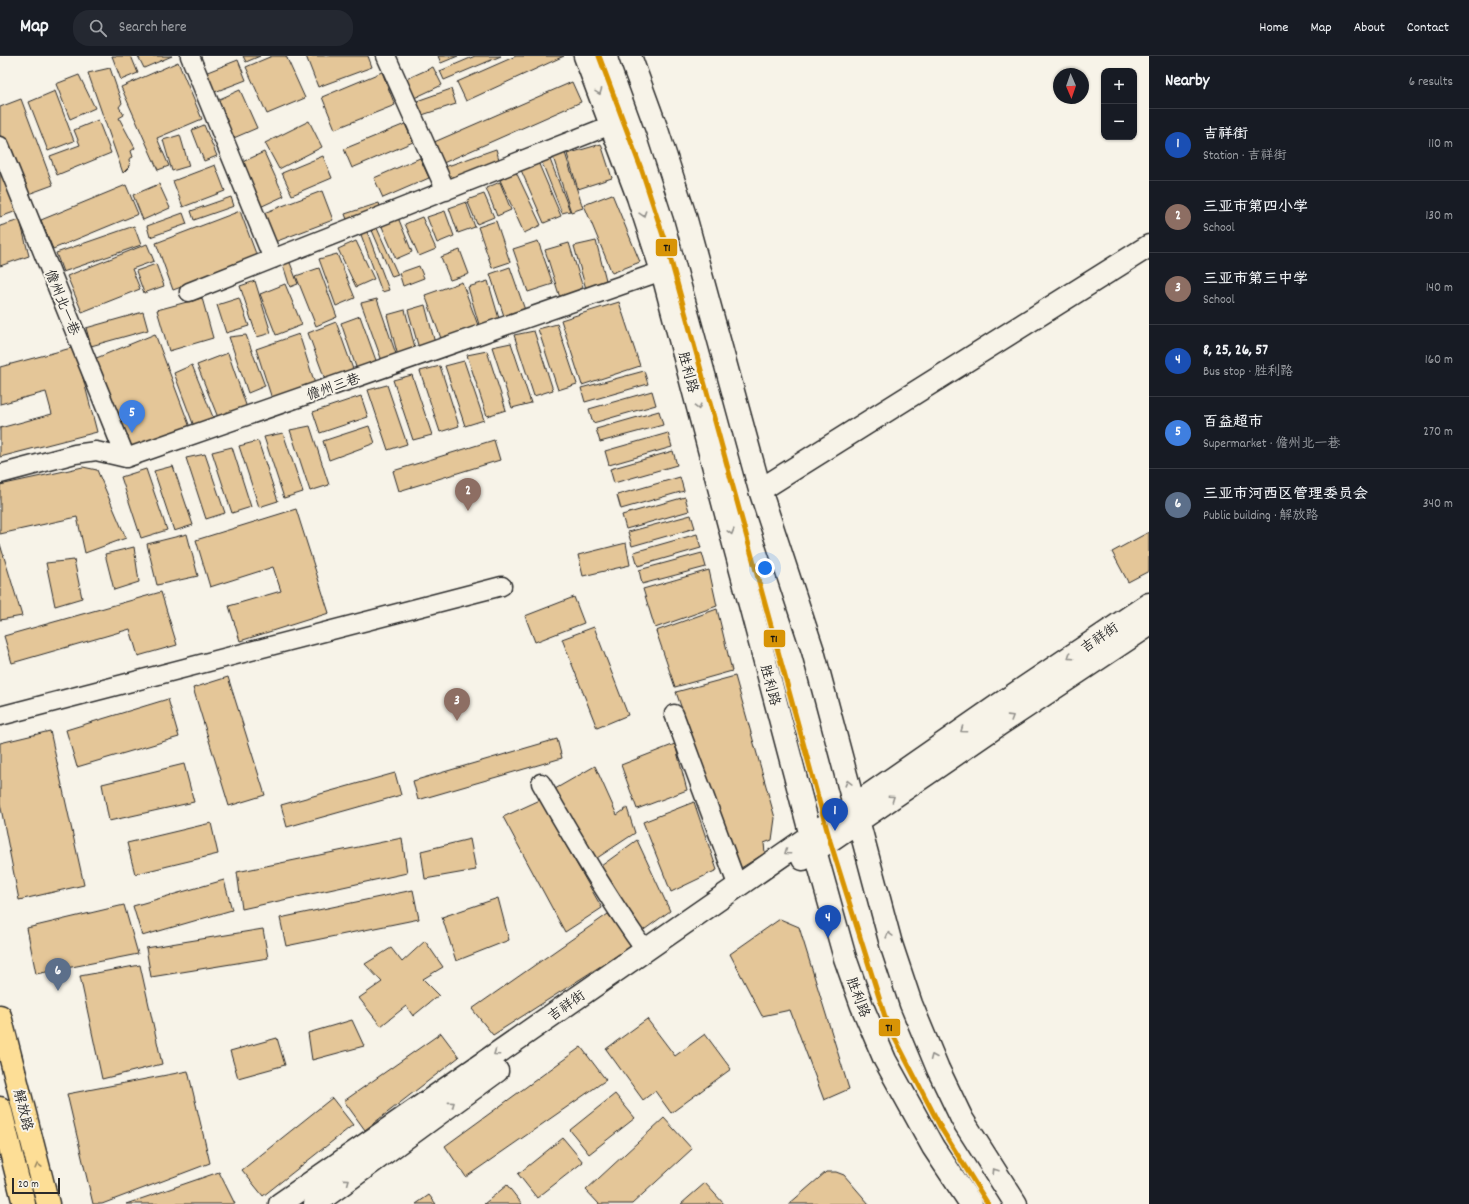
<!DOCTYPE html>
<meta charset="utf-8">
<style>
:root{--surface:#171b24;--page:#242831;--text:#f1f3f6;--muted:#9ea1a6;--line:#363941;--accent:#98999b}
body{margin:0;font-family:Dekko,"LXGW WenKai TC",sans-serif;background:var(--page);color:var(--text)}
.controls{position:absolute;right:12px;top:12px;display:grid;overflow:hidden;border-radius:8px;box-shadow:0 1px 3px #0004}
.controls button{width:36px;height:36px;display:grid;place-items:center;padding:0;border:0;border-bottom:1px solid var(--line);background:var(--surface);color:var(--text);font:20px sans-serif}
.compass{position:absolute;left:1053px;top:12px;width:36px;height:36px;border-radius:50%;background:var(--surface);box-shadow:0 1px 3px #0004;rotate:178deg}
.scale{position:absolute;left:12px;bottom:10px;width:48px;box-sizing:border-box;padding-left:4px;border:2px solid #2b2b2b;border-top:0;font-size:11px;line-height:14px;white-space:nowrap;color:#2b2b2b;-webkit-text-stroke:3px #f7f3e8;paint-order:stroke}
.you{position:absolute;left:765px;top:512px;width:14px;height:14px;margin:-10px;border:3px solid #fff;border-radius:50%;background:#1a73e8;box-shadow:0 0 0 6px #1a73e833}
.badge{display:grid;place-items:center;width:26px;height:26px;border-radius:50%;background:var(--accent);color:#fff;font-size:13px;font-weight:700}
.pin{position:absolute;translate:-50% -33px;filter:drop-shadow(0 1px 2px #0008)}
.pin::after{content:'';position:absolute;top:21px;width:14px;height:12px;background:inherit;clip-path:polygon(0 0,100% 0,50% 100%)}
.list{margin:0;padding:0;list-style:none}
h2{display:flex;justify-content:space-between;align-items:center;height:52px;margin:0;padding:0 16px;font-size:17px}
h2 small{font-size:13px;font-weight:400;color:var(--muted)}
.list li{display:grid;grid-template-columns:26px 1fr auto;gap:12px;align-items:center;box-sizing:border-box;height:72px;padding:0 16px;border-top:1px solid var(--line)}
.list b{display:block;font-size:15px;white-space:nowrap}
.list p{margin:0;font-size:13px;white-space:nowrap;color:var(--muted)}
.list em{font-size:13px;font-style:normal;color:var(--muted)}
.icon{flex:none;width:22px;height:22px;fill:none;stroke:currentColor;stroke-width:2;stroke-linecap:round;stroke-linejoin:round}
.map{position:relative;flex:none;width:1149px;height:1148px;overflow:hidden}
header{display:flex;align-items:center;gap:24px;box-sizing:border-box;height:56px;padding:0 20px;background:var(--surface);border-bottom:1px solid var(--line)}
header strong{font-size:19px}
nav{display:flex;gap:22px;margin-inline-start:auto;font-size:14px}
.search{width:280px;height:36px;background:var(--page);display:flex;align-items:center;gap:10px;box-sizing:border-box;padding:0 14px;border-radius:16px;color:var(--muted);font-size:15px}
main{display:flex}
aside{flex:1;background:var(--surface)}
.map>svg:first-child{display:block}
.building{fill:#e4c698;stroke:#2b2b2b}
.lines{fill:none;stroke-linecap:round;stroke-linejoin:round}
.street-casing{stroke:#2b2b2b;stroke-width:21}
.secondary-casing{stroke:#2b2b2b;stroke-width:25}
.primary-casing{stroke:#2b2b2b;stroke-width:25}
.street{stroke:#f7f3e8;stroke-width:18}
.secondary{stroke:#f7f3e8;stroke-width:22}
.primary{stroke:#fdde96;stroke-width:22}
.rail-1-casing{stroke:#f7f3e8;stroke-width:8}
.rail-1{stroke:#d89406;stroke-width:5}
.oneway{stroke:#918f8a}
.oneway2{stroke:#948460}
.labels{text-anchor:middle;stroke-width:4;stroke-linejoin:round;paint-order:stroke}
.street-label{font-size:14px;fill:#2b2b2b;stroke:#f7f3e8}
.line-badge{stroke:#f7f3e8;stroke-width:1.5}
.pale-badge-label{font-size:11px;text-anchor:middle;font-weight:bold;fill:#111}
</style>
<header>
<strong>Map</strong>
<div class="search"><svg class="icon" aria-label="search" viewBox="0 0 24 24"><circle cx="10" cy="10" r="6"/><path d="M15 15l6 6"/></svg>Search here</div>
<nav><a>Home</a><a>Map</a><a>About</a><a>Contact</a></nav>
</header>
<main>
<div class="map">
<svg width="1149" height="1148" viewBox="0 0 1149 1148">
<rect width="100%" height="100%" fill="#f7f3e8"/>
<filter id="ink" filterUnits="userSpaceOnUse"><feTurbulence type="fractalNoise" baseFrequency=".025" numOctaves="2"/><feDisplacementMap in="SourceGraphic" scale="8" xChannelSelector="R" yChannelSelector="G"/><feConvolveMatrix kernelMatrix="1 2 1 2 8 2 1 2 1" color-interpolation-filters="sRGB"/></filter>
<g filter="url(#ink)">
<!-- building -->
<path class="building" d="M112,0H131L138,17L121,24Z
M138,0H172L144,12Z
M243,0H260L246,6Z
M272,0H286L305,42L267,58L246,11Z
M306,0H368L372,11L318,31Z
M438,0H458L441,7Z
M475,0H501L444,24L440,15Z
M516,0H564L466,45L457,26Z
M238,4L246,24L212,37L205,17Z
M178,6L202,63L157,82L169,110L158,114L121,31Z
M433,11L442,29L410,44L402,25Z
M110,12L122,47L119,51L124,59L119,62L135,92L131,95L133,101L129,103L130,110L123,117L88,17Z
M382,16L395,49L335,73L322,41Z
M79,19L95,52L70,63L56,28Z
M572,26L581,46L441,108L432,87Z
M451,33L456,48L419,60L414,46Z
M240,34L257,72L229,84L213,46Z
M55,35L74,85L48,95L29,46Z
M21,43L53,129L23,140L0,79V51Z
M98,64L111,97L57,119L50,100L80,89L74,74Z
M309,65L322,91L279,113L265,87Z
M405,68L413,86L352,112L344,93Z
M204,69L217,100L204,105L192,74Z
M180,79L189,110L172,115L163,84Z
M601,88L612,122L578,133L567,98Z
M496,93L500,107L447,127L442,112Z
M564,94L583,152L571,156L552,98Z
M264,96L284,140L258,152L238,108Z
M323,100L332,122L292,139L282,117Z
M549,101L570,155L562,157L541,104Z
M420,102L429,122L383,142L374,122Z
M538,106L561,160L544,167L521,114Z
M0,108L17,155L0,161Z
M215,109L225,135L183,151L173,125Z
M516,116L541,169L524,177L500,124Z
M500,126L511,154L497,160L486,132Z
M159,128L170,152L143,164L133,139Z
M126,129L138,158L53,193L41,164Z
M322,135L333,164L272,187L261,158Z
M484,138L494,161L477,168L467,144Z
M612,138L640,206L612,217L584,149Z
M231,141L234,150L194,164L191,155Z
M466,146L475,171L458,177L449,152Z
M379,147L382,156L348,166L345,158Z
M240,155L258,203L173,234L156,187Z
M445,155L454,180L437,187L427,161Z
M183,157L187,168L150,181L147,170Z
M397,159L412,196L396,203L380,166Z
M422,161L436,193L419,200L405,168Z
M20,164L29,200L0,210V170Z
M496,165L510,206L492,212L478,171Z
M134,170L141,189L63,216L56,197Z
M376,170L398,219L392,221L371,172Z
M366,173L389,234L382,236L360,176Z
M356,185L374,223L356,231L338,193Z
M538,185L553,228L528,236L513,193Z
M596,185L607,228L586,233L574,190Z
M569,187L585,238L561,245L545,194Z
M147,188L154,205L132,213L140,233L82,256L67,220Z
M460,194L469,218L450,224L441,201Z
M337,198L355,242L336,250L319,203Z
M289,204L298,228L290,231L282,206Z
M156,208L164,230L144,237L136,215Z
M419,210L424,222L403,230L399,217Z
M510,211L526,257L505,263L490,218Z
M319,212L337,261L316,270L296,220Z
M255,225L271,277L257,281L240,230Z
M488,225L500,266L480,272L468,231Z
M462,226L479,272L442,285L425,239Z
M285,228L302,269L276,279L260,238Z
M202,242L213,282L169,295L157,254Z
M239,242L249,270L226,277L217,249Z
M377,243L397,301L382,305L361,247Z
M619,246L640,310L582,329L561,264Z
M425,249L436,291L420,296L408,254Z
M405,254L416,295L398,300L387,259Z
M143,256L148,274L91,290L86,272Z
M360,260L378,310L358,317L341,267Z
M336,266L354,316L326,326L308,277Z
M557,268L577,328L558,334L538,273Z
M534,275L553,334L534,340L514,279Z
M155,278L191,374L133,394L94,303Z
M299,278L316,331L273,346L256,293Z
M246,279L265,330L248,337L229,281Z
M511,287L531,347L512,352L492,291Z
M75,291L97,376L0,401V372L52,358L46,336L0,348V311Z
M487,295L506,354L487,360L467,299Z
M228,297L247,352L219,364L197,309Z
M464,305L484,364L465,370L445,310Z
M192,309L215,366L195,373L174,317Z
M440,310L459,370L440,376L420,315Z
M644,315L648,328L585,346L581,332Z
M412,319L432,379L413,384L393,324Z
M387,329L407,388L388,394L368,334Z
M652,335L656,349L593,367L589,353Z
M361,340L368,361L320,377L313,356Z
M659,355L663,369L600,386L596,373Z
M310,370L329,429L310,435L290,374Z
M369,370L375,387L329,404L323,385Z
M283,377L303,436L284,442L264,381Z
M668,377L672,391L609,409L605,395Z
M494,384L500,404L399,435L393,415Z
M258,385L278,445L259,451L239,390Z
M232,391L251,451L232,457L212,396Z
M673,395L677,409L614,427L610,413Z
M205,398L225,457L206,463L186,402Z
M173,410L193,469L174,475L154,415Z
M83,411L97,414L126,482L85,497L77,461L0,478V429Z
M146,413L167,474L141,482L121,421Z
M680,421L684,435L621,453L617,439Z
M685,441L689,455L626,473L622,459Z
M296,453L329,557L240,585L229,550L281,535L273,511L210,531L196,484Z
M691,459L695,472L632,490L628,476Z
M1149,476V515L1128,526L1112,496Z
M187,478L198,520L157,529L147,488Z
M697,478L701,492L638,510L634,496Z
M626,487L630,509L583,520L578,499Z
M0,488L22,560L0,564Z
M134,491L139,526L114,534L105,498Z
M702,497L706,511L642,528L639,514Z
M74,504L82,542L55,550L46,507Z
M709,514L717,550L655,572L643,533Z
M161,536L177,589L138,600L130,573L12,607L4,580Z
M574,541L584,567L535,586L525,560Z
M717,553L732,615L675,631L656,575Z
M594,571L628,659L597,672L562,583Z
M735,620L775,762L772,784L764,787L765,797L738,814L676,636Z
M228,621L265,739L229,750L193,632Z
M168,643L179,681L77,711L66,674Z
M50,675L84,829L19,844L0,747V687Z
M557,683L562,702L418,744L413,725Z
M675,688L687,734L637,753L621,709Z
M184,708L194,746L109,765L102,728Z
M595,710L617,759L627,752L635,777L594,804L555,733Z
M395,717L401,739L287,771L281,749Z
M540,744L602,852L565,876L503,761Z
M694,746L717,814L671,836L643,766Z
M211,767L218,798L135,818L127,787Z
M402,782L407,817L242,853L237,816Z
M470,783L476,814L425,823L421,795Z
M637,784L670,855L641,876L601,810Z
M224,824L232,854L142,880L133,850Z
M413,834L419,863L286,890L280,862Z
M498,842L509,884L456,905L442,861Z
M124,849L138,898L36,918L27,872Z
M608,858L632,890L493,979L472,953Z
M780,863L799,871L849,1033L824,1044L790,954L762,960L730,898Z
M263,873L268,902L151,921L146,892Z
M425,885L443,911L423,923L439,939L413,960L406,950L381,970L359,942L382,926L365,908L391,892L402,906Z
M140,909L162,1008L102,1023L80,920Z
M647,963L675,1000L705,978L731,1013L671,1057L655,1035L643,1044L606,993Z
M352,964L364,990L312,1004L308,977Z
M441,977L459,1001L365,1074L344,1045Z
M277,982L285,1009L238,1022L230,995Z
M581,991L606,1024L466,1121L445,1090Z
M188,1015L210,1107L102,1148H93L67,1038Z
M615,1038L635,1062L589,1098L570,1074Z
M332,1042L353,1069L263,1140L242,1114Z
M664,1062L692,1093L632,1148H599L586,1134Z
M563,1082L583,1106L537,1142L518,1118Z
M219,1116L235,1148H126Z
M826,1116H836L844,1119L869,1148H789Z
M705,1127L724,1148H681Z
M507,1129L522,1148H484Z
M429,1139L436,1148H416Z"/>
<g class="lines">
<defs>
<path id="street" d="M190,0L273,203
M386,0L446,135
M0,90L126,402
M189,236L611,69
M0,418L75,398L96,395L126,402L662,215
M674,658L738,831
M0,660L502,530
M541,727C574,785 607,841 645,894"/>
<path id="secondary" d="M585,0L638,141L662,215L811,780L845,902L862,950L885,1004L933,1091L971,1148
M630,0L657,74L685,160L760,434L813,595L891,888L911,948L938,1013L962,1063L1016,1148
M760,434L1149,190
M803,803L1000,668L1149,569
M280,1148L997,650L1149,548
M315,1148L497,1015"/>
<path id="primary" d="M0,960L48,1148
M0,1052L24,1148"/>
</defs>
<!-- street casing -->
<use href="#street" class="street-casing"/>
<!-- secondary casing -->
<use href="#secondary" class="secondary-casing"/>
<!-- primary casing -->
<use href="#primary" class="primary-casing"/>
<!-- street -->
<use href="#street" class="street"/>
<!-- secondary -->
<use href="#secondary" class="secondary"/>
<!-- primary -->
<use href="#primary" class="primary"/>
<defs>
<path id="rail-1" d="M599,0L642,115L670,201L830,785L887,967L941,1072L988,1148"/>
</defs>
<!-- rail-1 casing -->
<use href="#rail-1" class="rail-1-casing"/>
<!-- rail-1 -->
<use href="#rail-1" class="rail-1"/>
</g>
<!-- one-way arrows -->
<defs><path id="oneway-chevron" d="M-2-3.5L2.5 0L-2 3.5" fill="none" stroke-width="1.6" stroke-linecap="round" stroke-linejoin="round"/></defs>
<g class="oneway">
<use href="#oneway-chevron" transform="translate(599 36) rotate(69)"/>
<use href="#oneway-chevron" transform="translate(643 158) rotate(72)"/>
<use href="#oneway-chevron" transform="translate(698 351) rotate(75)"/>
<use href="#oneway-chevron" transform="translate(731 476) rotate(75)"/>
<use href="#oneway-chevron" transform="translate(1070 601) rotate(146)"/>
<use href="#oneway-chevron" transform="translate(1011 661) rotate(-32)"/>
<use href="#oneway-chevron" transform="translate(963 674) rotate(145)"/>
<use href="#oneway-chevron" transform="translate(848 727) rotate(-105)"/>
<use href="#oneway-chevron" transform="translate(892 742) rotate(-35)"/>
<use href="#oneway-chevron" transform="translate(787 796) rotate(145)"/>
<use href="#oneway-chevron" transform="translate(889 879) rotate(-105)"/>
<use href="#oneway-chevron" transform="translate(496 997) rotate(145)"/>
<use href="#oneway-chevron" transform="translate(933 1001) rotate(-113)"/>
<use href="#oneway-chevron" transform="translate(452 1048) rotate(-36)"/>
<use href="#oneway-chevron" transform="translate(995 1115) rotate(-123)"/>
<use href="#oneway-chevron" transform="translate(347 1125) rotate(-36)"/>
</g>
<use class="oneway2" href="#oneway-chevron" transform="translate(38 1110) rotate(-104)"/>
</g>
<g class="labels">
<!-- street labels -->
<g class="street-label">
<text transform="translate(63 246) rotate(68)" y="5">儋州北一巷</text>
<text transform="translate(689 316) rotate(75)" y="5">胜利路</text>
<text transform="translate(333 330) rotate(-19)" y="5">儋州三巷</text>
<text transform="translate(1099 581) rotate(-34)" y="5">吉祥街</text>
<text transform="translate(771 629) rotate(75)" y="5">胜利路</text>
<text transform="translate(859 941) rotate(69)" y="5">胜利路</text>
<text transform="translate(566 949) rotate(-35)" y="5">吉祥街</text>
<text transform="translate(24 1054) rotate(76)" y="5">解放路</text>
</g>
</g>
<g class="line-badge">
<rect x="655" y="182" width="23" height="19" rx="4" fill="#d89406"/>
<rect x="763" y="573" width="23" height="19" rx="4" fill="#d89406"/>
<rect x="878" y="962" width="23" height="19" rx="4" fill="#d89406"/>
</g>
<g class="pale-badge-label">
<text x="667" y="195">T1</text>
<text x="774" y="586">T1</text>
<text x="889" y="975">T1</text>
</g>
</svg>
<div class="controls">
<button>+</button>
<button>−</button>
</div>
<svg class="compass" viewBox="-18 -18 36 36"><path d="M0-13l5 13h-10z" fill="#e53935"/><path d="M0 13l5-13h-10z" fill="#9ea1a6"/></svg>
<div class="scale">20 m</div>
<div class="you"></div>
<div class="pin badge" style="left:835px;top:775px;background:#1a4fb4">1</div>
<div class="pin badge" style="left:468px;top:455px;background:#8d6e63">2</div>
<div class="pin badge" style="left:457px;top:665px;background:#8d6e63">3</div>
<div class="pin badge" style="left:828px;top:882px;background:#1a4fb4">4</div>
<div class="pin badge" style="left:132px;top:377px;background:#3f7fe0">5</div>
<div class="pin badge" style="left:58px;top:935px;background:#5c6f8a">6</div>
</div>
<aside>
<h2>Nearby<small>6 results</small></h2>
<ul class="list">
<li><span class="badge" style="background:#1a4fb4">1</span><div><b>吉祥街</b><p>Station · 吉祥街</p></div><em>110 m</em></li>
<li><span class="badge" style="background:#8d6e63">2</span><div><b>三亚市第四小学</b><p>School</p></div><em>130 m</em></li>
<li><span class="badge" style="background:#8d6e63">3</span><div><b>三亚市第三中学</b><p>School</p></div><em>140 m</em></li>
<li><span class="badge" style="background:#1a4fb4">4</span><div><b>8, 25, 26, 57</b><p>Bus stop · 胜利路</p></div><em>160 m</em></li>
<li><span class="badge" style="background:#3f7fe0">5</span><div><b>百益超市</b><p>Supermarket · 儋州北一巷</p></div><em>270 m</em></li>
<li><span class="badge" style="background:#5c6f8a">6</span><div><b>三亚市河西区管理委员会</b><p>Public building · 解放路</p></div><em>340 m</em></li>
</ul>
</aside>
</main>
